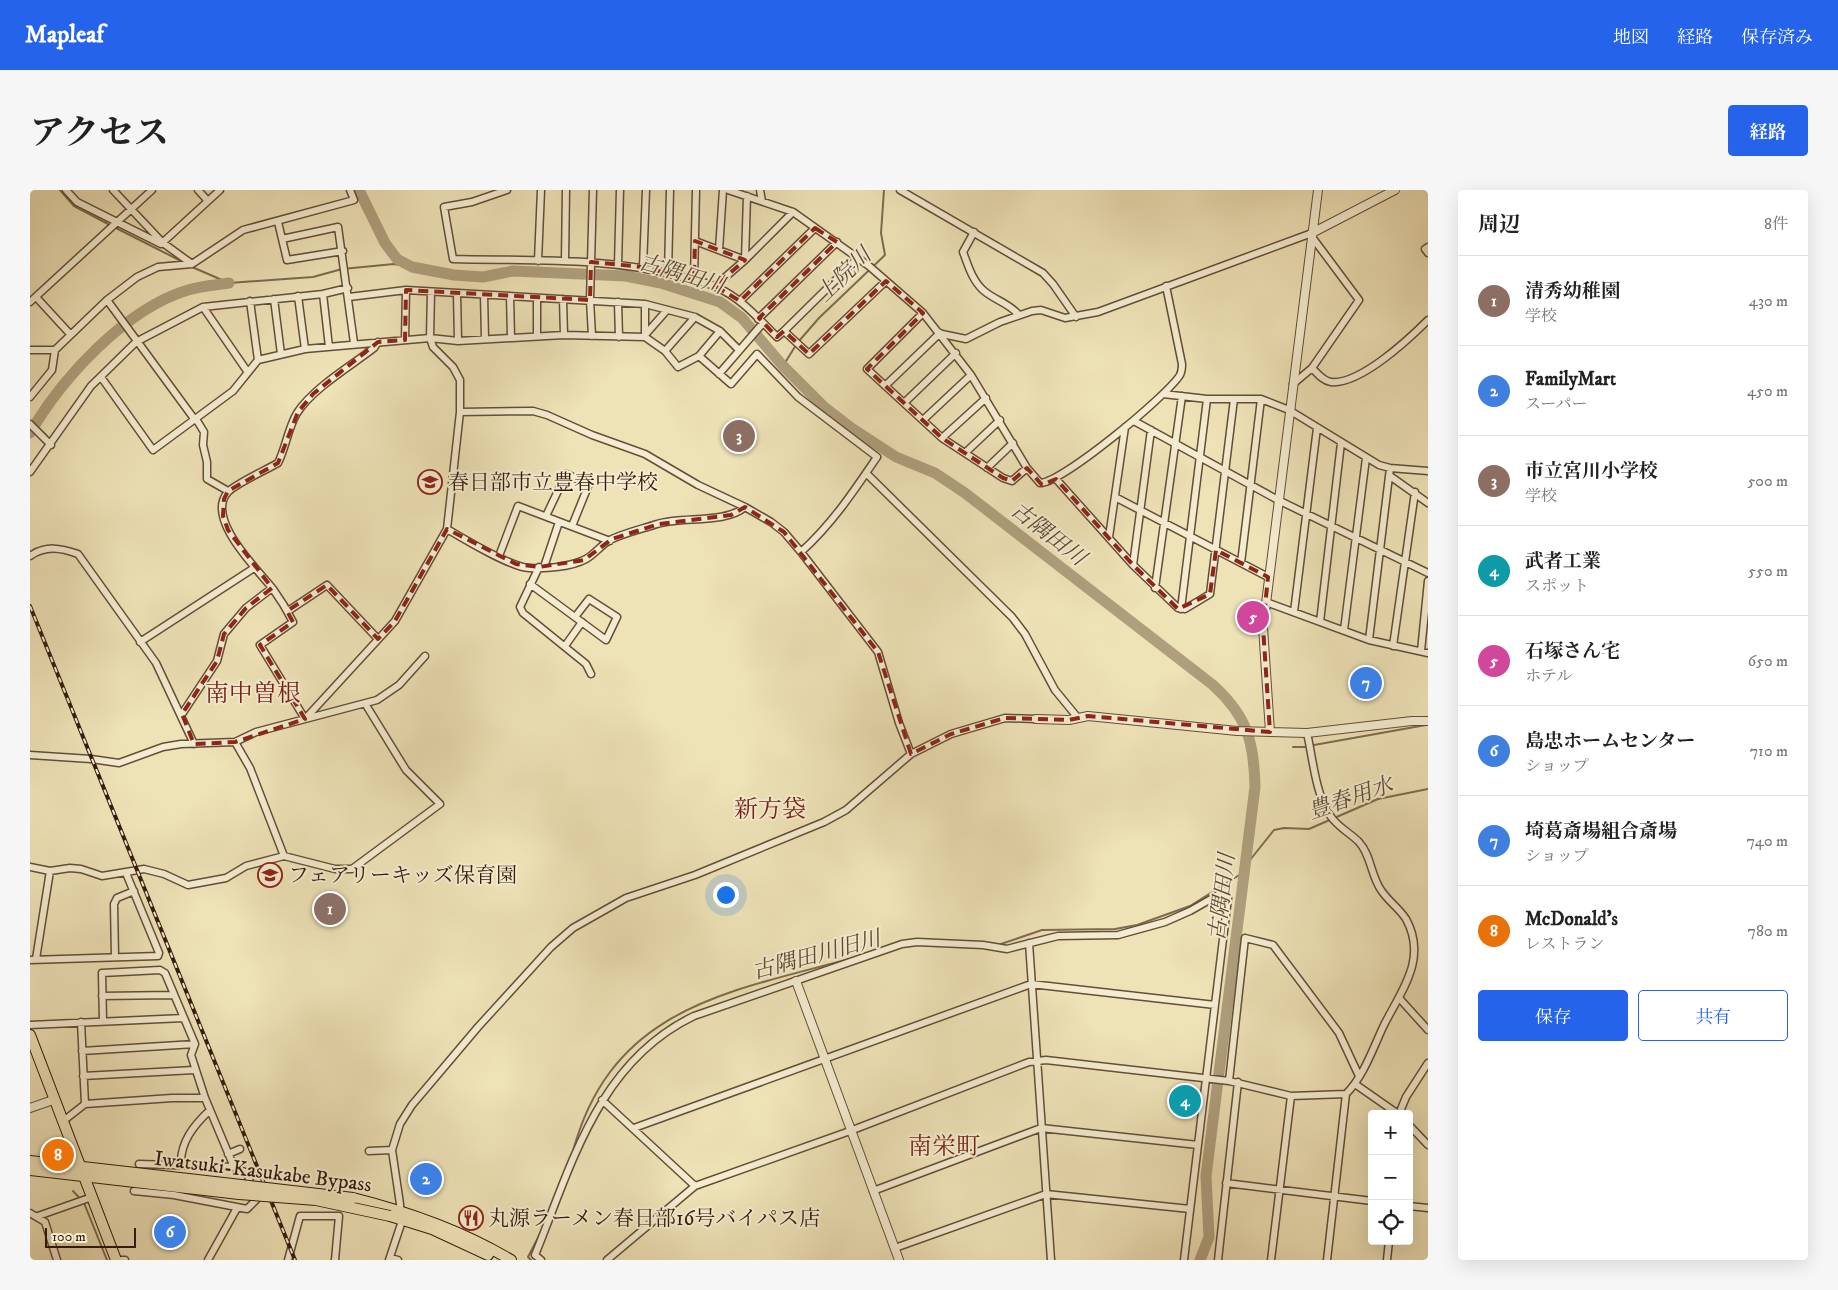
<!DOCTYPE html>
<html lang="ja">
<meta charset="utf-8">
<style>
:root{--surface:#fff;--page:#f6f6f6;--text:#222;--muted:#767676;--line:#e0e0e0;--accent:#2563eb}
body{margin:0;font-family:"IM FELL DW Pica","Noto Serif JP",serif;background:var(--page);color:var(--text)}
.controls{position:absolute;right:15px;bottom:15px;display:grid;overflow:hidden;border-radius:5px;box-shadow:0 5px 20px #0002}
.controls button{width:45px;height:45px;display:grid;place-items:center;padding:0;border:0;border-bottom:1px solid var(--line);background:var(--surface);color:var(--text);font:25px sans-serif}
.scale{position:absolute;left:15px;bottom:12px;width:91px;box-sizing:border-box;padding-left:5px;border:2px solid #351c0b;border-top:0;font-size:14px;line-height:18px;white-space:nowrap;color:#351c0b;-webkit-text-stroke:4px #f4ecd0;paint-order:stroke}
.you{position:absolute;left:695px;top:704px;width:18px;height:18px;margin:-12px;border:4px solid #fff;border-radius:50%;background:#1a73e8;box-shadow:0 0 0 8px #1a73e833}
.badge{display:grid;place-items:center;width:32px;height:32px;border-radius:50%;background:var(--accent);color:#fff;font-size:16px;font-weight:700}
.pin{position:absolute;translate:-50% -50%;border:2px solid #fff;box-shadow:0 1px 5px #0006}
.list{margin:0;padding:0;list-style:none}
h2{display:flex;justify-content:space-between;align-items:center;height:65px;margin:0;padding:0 20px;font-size:21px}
h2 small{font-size:16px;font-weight:400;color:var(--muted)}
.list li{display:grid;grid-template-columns:32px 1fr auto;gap:15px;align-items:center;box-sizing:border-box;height:90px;padding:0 20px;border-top:1px solid var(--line)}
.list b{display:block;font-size:19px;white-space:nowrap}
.list p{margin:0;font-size:16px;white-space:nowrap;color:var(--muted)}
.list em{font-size:16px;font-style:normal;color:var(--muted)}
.actions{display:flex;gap:10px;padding:15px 20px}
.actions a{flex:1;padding:11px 0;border:1px solid var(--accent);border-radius:5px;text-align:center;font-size:18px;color:var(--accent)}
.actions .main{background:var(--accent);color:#fff}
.icon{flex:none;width:28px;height:28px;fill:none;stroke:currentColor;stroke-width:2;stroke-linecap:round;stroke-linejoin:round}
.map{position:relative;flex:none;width:1398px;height:1070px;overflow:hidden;border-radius:5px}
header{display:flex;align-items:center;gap:30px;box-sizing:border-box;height:70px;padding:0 25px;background:var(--accent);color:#fff}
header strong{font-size:24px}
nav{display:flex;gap:28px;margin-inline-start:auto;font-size:18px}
.intro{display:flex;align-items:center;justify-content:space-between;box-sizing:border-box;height:120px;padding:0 30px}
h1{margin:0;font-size:35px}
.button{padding:12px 22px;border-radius:5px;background:var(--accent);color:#fff;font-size:18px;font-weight:700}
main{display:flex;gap:30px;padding:0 30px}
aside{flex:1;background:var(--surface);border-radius:5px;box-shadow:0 5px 20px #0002}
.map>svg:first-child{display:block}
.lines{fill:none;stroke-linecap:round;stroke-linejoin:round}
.stream{stroke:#7e6b4f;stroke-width:2}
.river{stroke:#af9f7d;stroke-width:11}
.minor-casing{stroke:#634e36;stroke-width:9}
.tertiary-casing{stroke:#634e36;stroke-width:10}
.primary-casing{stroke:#351c0b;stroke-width:12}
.trunk-casing{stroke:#351c0b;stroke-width:12}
.minor{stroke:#f4ecd0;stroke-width:6}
.tertiary{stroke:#f4ecd0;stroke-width:8}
.primary{stroke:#eee2b7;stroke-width:10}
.trunk{stroke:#eee2b7;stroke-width:10}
.rail-casing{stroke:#351c0b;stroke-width:4}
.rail{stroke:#f4ecd0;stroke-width:2;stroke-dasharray:5.5;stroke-linecap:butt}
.trunk-bridge-casing{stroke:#351c0b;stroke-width:12;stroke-linecap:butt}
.trunk-bridge{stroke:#eee2b7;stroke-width:10}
.marked{fill:none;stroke:#8f2418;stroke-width:4;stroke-dasharray:10 6;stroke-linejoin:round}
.labels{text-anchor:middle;stroke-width:4;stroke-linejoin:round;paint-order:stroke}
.poi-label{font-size:21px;fill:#351c0b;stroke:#f4ecd0;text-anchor:start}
.street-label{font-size:21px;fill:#351c0b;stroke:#f4ecd0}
.water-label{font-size:22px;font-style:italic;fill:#604a33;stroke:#f4ecd0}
.quarter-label{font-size:24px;fill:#7a1f14;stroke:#f4ecd0}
</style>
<header>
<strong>Mapleaf</strong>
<nav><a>地図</a><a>経路</a><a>保存済み</a></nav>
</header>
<div class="intro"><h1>アクセス</h1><a class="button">経路</a></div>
<main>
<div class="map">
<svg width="1398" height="1070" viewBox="0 0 1398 1070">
<rect width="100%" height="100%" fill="#eee2b7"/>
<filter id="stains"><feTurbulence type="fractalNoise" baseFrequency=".004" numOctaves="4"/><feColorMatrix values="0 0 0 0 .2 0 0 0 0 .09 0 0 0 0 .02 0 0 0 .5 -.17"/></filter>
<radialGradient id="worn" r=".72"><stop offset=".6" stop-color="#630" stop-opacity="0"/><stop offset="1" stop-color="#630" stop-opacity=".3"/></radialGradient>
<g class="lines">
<!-- stream -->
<path class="stream" d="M30,0L44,16L80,35
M84,37L153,72
M162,77L199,93L283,87L312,79L364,74L382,77
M769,151L789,128L855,65L851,43L854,0
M753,176L766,155
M1284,555L1396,535
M1263,557H1275
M968,755L1012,740L1085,739L1107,735L1160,716L1214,682L1220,670L1244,640L1254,638L1279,639L1348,609L1398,599
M543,961C582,817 698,802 823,768
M43,1001L54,1013L77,1070
M501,1070L498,1067L511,1042"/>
<!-- river -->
<path class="river" d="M329,0L355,53L367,69L382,77L424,85L453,87L483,81L596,86L631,93L690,112L712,128L753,176L793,216L820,237L866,267L905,283L935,303L1183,495C1217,526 1224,551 1225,597L1176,986L1179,1047L1170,1070
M0,243C32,188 95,119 158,100C172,96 186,95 199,93"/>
<defs>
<path id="minor" d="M36,0L47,12L131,54L190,0
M83,0L133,53L162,74
M168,0L178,11
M477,0L442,12L414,17L423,69C500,71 579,67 653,87C664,90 676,92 686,97C710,107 728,128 747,147L754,141L779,164L856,91
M698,0L763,22L839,76L893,123L941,185L997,278L1010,293C1032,293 1137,206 1150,185C1152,181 1152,178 1152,174L1136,96
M730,0L732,11
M870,0L1013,83L1023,94L1046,127
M248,32L257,70L313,61
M944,42L933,62C938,75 942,90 953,100C964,110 977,112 988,124
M252,49L308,37L324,153
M665,51L715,70L717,6
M1398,57L1395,59L1398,63
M689,60L693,0
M508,71L511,0
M535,71L536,0
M588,75L590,0
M613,77L616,0
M638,83L640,0
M664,90L666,0
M685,96L715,70L763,22
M293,104L299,157
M427,104L428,151
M454,105L455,149
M268,106L275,159
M480,106L481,147
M6,107L40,144
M319,107L376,100L615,114L665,127L690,141
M244,109L251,164
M533,109L534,145
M77,110L165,230
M220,111L228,170
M710,111L785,38
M0,112L122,0
M588,112L589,147
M173,117L217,181
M893,123L837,179L912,248L973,288L982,291L997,278
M728,129L807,52
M754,141L828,68
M912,144L936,149L970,132L1002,121L1011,120L1035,128L1068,122L1282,43
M615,145L637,120
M507,146V108
M562,146L560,110L563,0
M615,146V114
M375,150L376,100
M0,160H25L77,110L107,87L128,77L162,74L213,40L324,10L320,0
M635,161L665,127
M669,166L690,141L709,160
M1282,178C1287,183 1293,191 1301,192C1330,195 1379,149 1398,130
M689,184L733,133
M71,187L123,260L203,201L228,170L275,159L400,148L428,151L534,145L615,147L635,161L648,177L669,166L701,194L727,164L768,207L847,267C824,301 802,334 771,362
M1263,194L1282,178L1329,110L1282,47
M855,196L910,143
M1133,204L1177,209H1231L1259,220L1349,275L1360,278L1398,281
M0,207L22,180L25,160
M874,213L926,163
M430,222L503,221L517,225L562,245L615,264L668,295L715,317L741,332L754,342L771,362L848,462L869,533L881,564
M166,229L174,242L173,255L177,272V289L198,301
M893,230L941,185
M1104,231L1248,310L1398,383
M0,234L21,255
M912,248L956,208
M935,263L970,230
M957,278L983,253
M0,282L61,196L106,152L173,117L293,104L318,98
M836,283L982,427L995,444L1025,500L1048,528
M1360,286L1398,313
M1026,289L1103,375L1148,418L1155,419L1180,404L1204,209
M1085,307L1238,387
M516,326L536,284L559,294L542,336
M417,339C434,349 480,377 499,378C516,379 541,377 556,369C565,364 571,355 580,350C594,343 612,339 627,334C653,326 695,334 715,317
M1079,347L1095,237
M0,366C16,355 31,358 48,364L126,473L164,554
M469,366L488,316L580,351
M1211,373L1231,209
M1103,375L1121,240
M509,377L490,417L493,423L556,474L561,484
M514,377L529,332
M500,394L576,450L587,427L559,409L545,427
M1125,398L1152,206
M1236,412L1339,450L1398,463
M1151,419L1177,209
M258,421L297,395L348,449
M1264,422L1287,238
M1290,432L1311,253
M1314,440L1336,268
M1339,450L1360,278
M110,452L224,378
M535,456L552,432
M1363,456L1385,302
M1391,461L1398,391
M152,524L187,471L194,444L216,418L242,398
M275,529L230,455L263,432C257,420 251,410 243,399C228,380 174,328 198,302C205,294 236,280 248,273C256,257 258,238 267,223C283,198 321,176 344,158L348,152
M275,529L365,431L417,339L430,222V190L423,177L403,157L400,148L401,102
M1277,543C1283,569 1285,601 1299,624C1307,637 1319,642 1329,652C1341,665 1341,686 1351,700C1358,711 1369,718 1376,729C1398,769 1371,801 1354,835C1343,858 1334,886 1316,904L1297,1070
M205,552L220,578L254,666
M0,565L61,569L89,573L133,557L151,554L205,552L226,542L347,510L369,495L395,466
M0,677L20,681L40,678L51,679L72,686L114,679L134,684L158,695L196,688L216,676L254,666L305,679H322L410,614L376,580L336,515
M999,753L1021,1070
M85,767L84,714L87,708L104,701
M6,769L20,681
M0,770L128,766L129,763L96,683
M72,806L143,805
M1370,809L1398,840
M51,832L55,914
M0,835L154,828
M52,861L165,854
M53,886L164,880
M1199,891L1215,748L1243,755L1309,843L1329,886
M1325,894L1368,924
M572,910L665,996
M1369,924L1376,907L1398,873
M32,932L55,914L142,908H175L161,865L165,854L135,783L130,780L72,783L73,831
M1379,935L1398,955
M604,938L1001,794L1185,815
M339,961L362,960
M198,964L210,959
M109,974L204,977L175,908
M151,975C150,952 164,935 180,920
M1196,993L1342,1011
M104,1001L144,1005L217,1019L226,1010L217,983L204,977
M843,1001L1011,938L1168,955
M1379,1016L1398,1018
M0,1023L15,1032L27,1070
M8,1026L62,1007
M865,1058L1016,1004L1160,1019
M360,1068L368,1070
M91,1070H95
M178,1070L207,1018
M258,1070L270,1026H309L305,1070
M359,1070L371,1034L370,1014L362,960L370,934L382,915L448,837L521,757L543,738L596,708L665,685L794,632L816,620L881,564L921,544L975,528L1006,529
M511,1070L505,1065C542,974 568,872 664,826L872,754L887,752L953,755L977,759L1028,746L1088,745L1135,732L1160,721L1195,701L1198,708L1154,1070
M577,1070L665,996L820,941L999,872L1016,870L1199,891L1261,906L1316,904
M1188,1070L1208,892
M1241,1070L1261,906
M1357,1070L1359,1051"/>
<path id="tertiary" d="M1282,43L1365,0
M1006,529L1039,530L1058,526L1207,541L1277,543L1382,531H1398
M1240,542L1233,437L1288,0
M766,791L869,1070
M0,918L23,910"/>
<path id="primary" d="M0,845L86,1070"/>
<path id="trunk" d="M0,971L211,995
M0,980L209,1004
M323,1008C379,1022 431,1040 481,1070
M360,1026L402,1039L458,1065"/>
</defs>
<!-- minor casing -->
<use href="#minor" class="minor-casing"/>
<!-- tertiary casing -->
<use href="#tertiary" class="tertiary-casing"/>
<!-- primary casing -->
<use href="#primary" class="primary-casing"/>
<!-- trunk casing -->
<use href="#trunk" class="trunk-casing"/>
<!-- minor -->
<use href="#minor" class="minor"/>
<!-- tertiary -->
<use href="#tertiary" class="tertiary"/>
<!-- primary -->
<use href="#primary" class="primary"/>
<!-- trunk -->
<use href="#trunk" class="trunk"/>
<defs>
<path id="rail" d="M0,416L265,1070"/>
</defs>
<!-- rail casing -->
<use href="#rail" class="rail-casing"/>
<!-- rail -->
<use href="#rail" class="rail"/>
<defs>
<path id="trunk-bridge" d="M211,995L323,1008
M209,1004L286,1010L360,1026"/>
</defs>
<!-- trunk-bridge casing -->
<use href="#trunk-bridge" class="trunk-bridge-casing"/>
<!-- trunk-bridge -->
<use href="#trunk-bridge" class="trunk-bridge"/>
</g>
<!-- marked area -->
<path class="marked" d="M785,38L807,52L729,128L747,147L754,141L779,164L856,91L893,123L837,179L912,248L973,288L982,291L997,278L1012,295L1026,289L1103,375L1148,419L1180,404L1186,360L1238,387L1233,437L1240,542L1058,526L1039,530L975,528L921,544L881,564L848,462L754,342L715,317L701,325L629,334L582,349L554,370L509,377L486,374L417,339L365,431L348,449L297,395L257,421L263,432L230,455L275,529L205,552L164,554L152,524L187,471L194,444L216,418L242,398L198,340L193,326L194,309L198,301L248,273L268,222L283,204L348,152L375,150L376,100L560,110L561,72L613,77L664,90L665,51L715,70L685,96L710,111Z"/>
<!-- icons -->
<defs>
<symbol id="school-ring" viewBox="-11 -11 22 22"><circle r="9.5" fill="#f4ecd0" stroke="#8f2418" stroke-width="1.5"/><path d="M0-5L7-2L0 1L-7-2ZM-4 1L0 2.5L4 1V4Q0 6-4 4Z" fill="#8f2418"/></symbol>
<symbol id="restaurant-ring" viewBox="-11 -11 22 22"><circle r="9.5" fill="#f4ecd0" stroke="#8f2418" stroke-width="1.5"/><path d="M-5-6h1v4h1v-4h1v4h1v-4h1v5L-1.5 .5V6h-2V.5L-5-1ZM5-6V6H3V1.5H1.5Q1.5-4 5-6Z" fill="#8f2418"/></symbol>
</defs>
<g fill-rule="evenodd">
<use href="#school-ring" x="386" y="278" width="28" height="28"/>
<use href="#school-ring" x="226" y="671" width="28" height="28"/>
<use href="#restaurant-ring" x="427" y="1014" width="28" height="28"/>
</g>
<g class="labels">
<!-- poi labels -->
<g class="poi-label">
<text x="418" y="299">春日部市立豊春中学校</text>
<text x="258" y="692">フェアリーキッズ保育園</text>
<text x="458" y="1035">丸源ラーメン春日部16号バイパス店</text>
</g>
<!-- street labels -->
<g class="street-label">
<text transform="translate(233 981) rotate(7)" y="7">Iwatsuki-Kasukabe Bypass</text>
</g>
<!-- water labels -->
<g class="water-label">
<text transform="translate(652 83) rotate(17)" y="8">古隅田川</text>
<text transform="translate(813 84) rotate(-44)" y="8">上院川</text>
<text transform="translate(1019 343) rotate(38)" y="8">古隅田川</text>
<text transform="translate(1320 607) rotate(-19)" y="8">豊春用水</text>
<text transform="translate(1191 707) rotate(-83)" y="8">古隅田川</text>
<text transform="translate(786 764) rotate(-15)" y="8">古隅田川旧川</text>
</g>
<!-- quarter labels -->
<g class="quarter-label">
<text x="223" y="511">南中曽根</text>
<text x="740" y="627">新方袋</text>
<text x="914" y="964">南栄町</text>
</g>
</g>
<rect width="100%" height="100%" filter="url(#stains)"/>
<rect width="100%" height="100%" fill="url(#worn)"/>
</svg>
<div class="controls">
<button>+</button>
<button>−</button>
<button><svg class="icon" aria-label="locate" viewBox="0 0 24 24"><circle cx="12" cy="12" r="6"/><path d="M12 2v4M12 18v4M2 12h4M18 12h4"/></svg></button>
</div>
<div class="scale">100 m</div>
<div class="you"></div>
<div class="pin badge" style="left:300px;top:719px;background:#8d6e63">1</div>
<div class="pin badge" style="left:396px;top:989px;background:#3f7fe0">2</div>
<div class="pin badge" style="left:709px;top:246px;background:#8d6e63">3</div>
<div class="pin badge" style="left:1155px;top:911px;background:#0f9aa8">4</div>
<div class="pin badge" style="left:1223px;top:427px;background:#d1479c">5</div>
<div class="pin badge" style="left:140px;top:1042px;background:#3f7fe0">6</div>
<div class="pin badge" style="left:1336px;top:493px;background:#3f7fe0">7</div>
<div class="pin badge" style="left:28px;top:965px;background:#e8710a">8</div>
</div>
<aside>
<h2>周辺<small>8件</small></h2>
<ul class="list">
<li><span class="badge" style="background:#8d6e63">1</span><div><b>清秀幼稚園</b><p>学校</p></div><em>430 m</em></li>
<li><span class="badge" style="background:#3f7fe0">2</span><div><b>FamilyMart</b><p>スーパー</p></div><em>450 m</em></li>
<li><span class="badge" style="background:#8d6e63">3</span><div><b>市立宮川小学校</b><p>学校</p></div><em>500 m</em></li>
<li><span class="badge" style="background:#0f9aa8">4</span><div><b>武者工業</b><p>スポット</p></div><em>550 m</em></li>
<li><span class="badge" style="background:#d1479c">5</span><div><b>石塚さん宅</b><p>ホテル</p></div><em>650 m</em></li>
<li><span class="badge" style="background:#3f7fe0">6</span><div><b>島忠ホームセンター</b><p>ショップ</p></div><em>710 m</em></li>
<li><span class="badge" style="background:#3f7fe0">7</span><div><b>埼葛斎場組合斎場</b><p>ショップ</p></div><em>740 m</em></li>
<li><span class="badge" style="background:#e8710a">8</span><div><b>McDonald's</b><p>レストラン</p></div><em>780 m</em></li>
</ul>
<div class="actions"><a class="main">保存</a><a>共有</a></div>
</aside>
</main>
